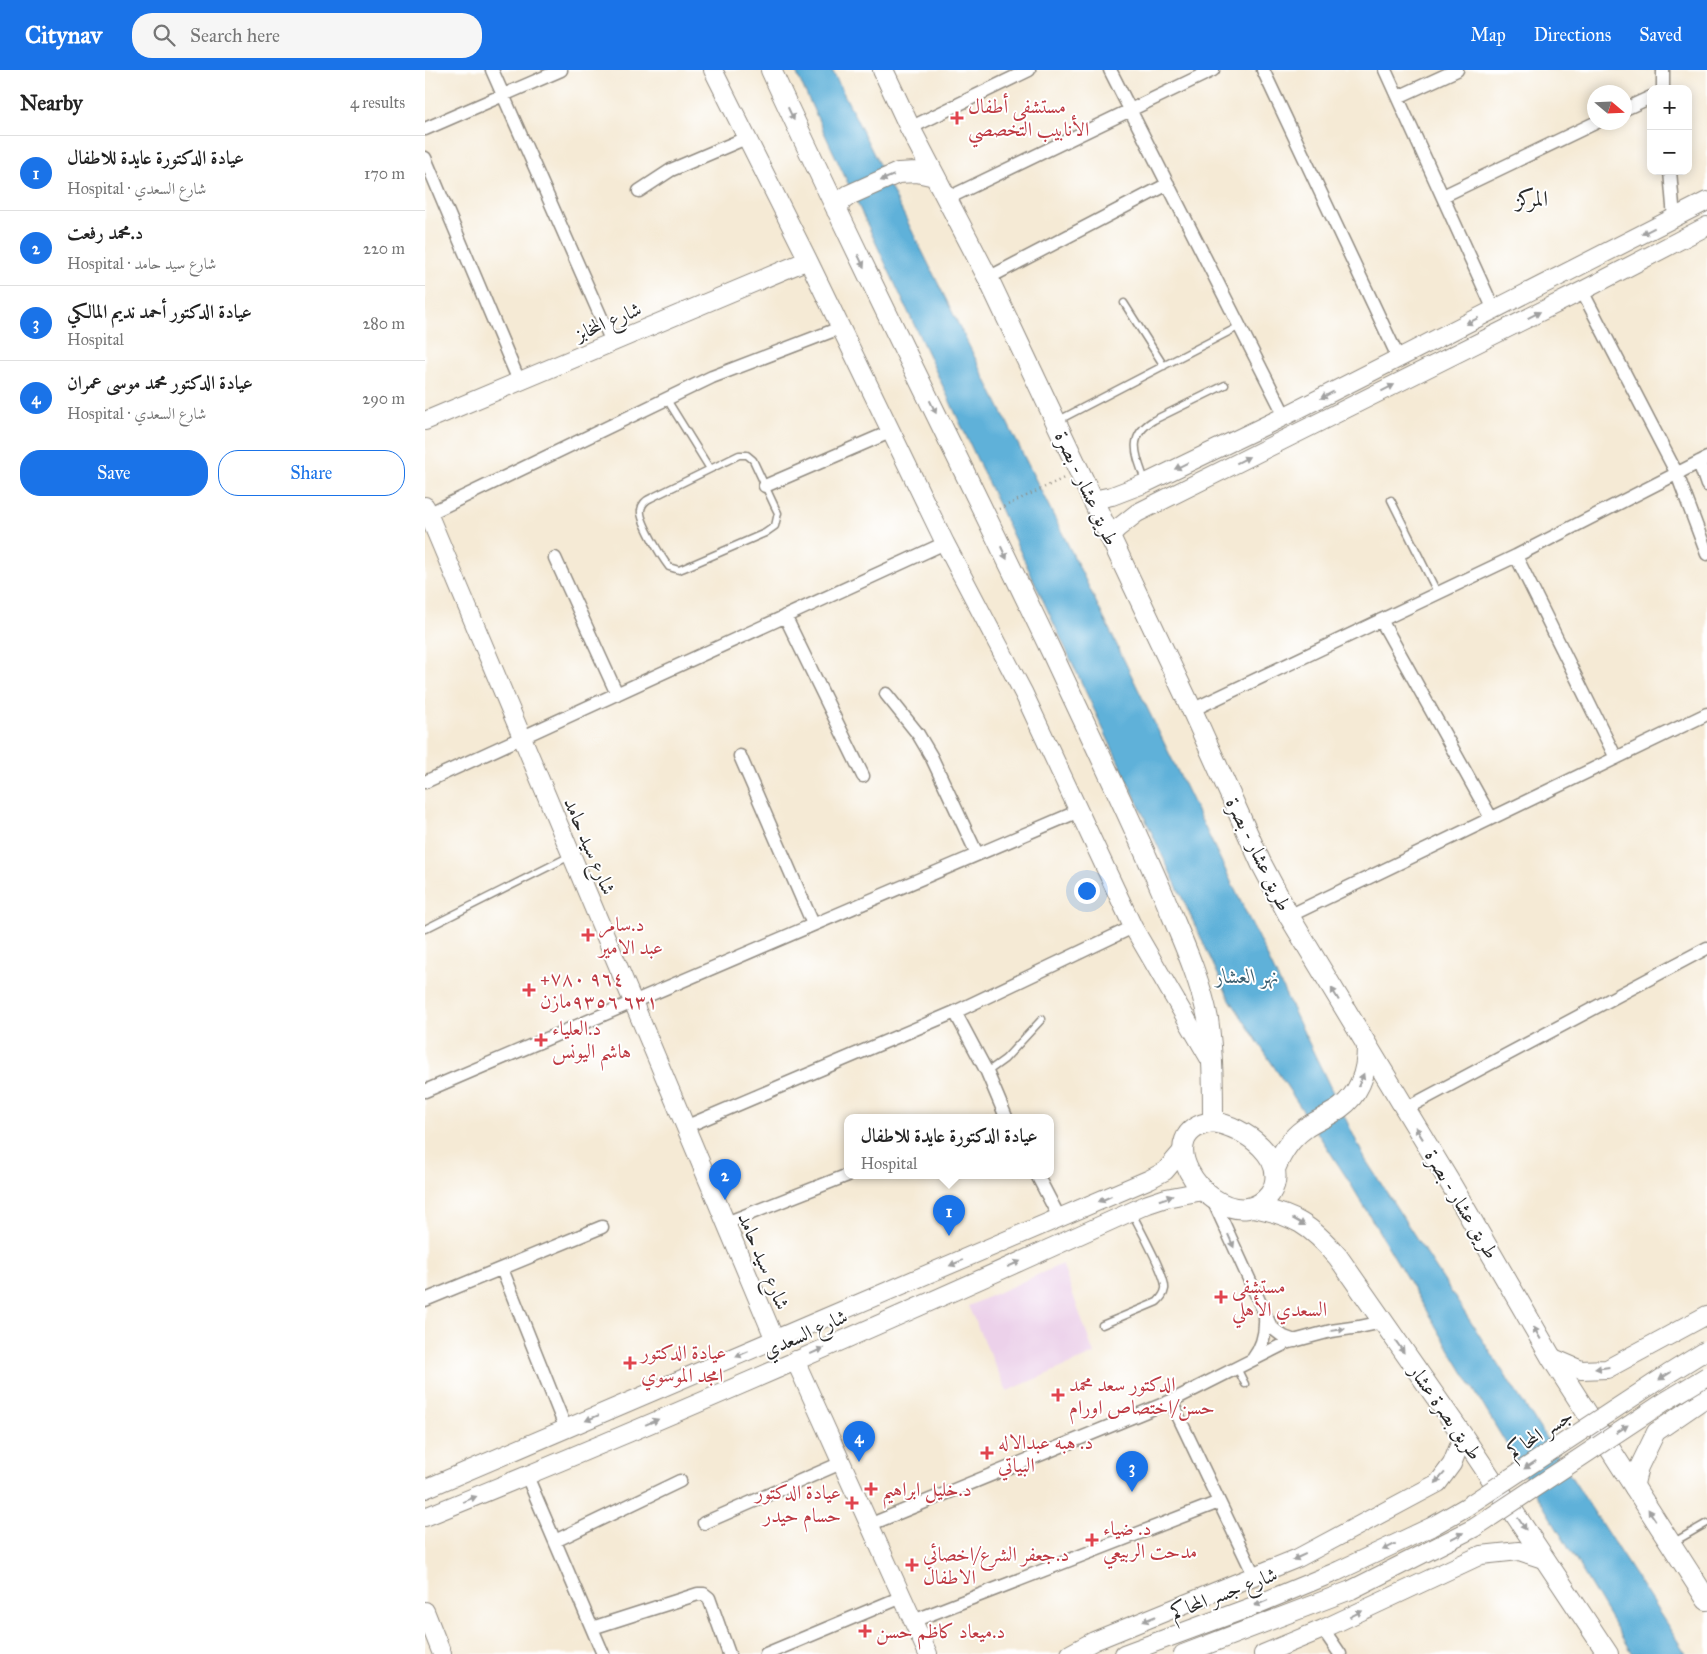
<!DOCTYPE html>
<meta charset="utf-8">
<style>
:root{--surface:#fff;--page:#f6f6f6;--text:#222;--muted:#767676;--line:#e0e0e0;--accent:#1a73e8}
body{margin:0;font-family:"IM FELL Great Primer",Amiri,serif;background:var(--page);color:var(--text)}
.controls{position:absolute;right:15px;top:15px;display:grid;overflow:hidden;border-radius:10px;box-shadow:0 2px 12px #0003}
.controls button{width:45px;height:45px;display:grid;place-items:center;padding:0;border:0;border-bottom:1px solid var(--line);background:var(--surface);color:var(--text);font:25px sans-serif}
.compass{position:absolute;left:1162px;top:15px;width:45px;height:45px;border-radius:50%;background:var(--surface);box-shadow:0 2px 12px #0003;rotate:109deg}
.you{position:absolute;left:661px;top:820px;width:18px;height:18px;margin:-12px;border:4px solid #fff;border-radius:50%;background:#1a73e8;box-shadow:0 0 0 8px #1a73e833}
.badge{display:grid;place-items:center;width:32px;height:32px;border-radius:50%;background:var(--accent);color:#fff;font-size:16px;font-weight:700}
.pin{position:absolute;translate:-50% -41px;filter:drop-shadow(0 1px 2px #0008)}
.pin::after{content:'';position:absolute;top:26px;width:18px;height:15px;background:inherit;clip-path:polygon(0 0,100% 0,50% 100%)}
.popup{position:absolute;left:419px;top:1044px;width:210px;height:65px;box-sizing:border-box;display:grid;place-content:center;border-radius:10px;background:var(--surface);filter:drop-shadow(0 1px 4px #0005);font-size:16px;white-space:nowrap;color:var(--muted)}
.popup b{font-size:19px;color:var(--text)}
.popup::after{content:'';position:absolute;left:50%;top:100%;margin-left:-10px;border:10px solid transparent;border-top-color:var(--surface)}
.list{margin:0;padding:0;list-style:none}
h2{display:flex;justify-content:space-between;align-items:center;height:65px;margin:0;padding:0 20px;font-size:21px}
h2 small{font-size:16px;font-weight:400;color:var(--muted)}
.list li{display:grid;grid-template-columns:32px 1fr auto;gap:15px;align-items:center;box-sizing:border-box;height:75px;padding:0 20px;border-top:1px solid var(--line)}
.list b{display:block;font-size:19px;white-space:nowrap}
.list p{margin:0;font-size:16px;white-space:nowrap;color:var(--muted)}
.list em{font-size:16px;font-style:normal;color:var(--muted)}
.actions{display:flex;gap:10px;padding:15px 20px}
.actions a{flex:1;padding:11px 0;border:1px solid var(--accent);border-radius:20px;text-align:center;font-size:18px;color:var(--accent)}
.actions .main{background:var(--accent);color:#fff}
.icon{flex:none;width:28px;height:28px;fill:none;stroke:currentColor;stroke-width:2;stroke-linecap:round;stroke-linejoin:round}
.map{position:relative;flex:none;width:1282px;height:1584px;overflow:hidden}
header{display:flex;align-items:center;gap:30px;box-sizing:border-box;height:70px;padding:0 25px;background:var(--accent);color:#fff}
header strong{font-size:24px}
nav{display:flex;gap:28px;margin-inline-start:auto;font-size:18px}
.search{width:350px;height:45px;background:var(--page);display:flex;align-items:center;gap:12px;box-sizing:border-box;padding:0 18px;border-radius:20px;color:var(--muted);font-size:19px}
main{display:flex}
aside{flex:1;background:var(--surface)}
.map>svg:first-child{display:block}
.built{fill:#ecd1ea}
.water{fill:#5eb1d9;stroke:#446e82}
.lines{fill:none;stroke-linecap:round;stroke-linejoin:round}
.lane-casing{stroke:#908a80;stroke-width:9}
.street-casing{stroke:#908a80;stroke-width:15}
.secondary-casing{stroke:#908a80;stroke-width:20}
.primary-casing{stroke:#908a80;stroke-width:22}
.path{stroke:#908a80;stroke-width:2.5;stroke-dasharray:1 4;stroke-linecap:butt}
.lane{stroke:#fff;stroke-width:6}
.street{stroke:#fff;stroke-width:12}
.secondary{stroke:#fff;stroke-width:18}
.primary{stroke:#fff;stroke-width:20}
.secondary-bridge-casing{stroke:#908a80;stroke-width:20;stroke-linecap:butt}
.secondary-bridge{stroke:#fff;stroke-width:18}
.oneway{fill:#a0a0a0}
.health-dot{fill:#e0444e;stroke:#fff;stroke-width:2}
.labels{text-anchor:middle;stroke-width:4;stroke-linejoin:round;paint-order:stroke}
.health-label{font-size:20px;fill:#be3a42;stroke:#fff;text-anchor:start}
.street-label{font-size:20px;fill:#2b2b2b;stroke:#fff}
.water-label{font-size:21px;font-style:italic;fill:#3f6171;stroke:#fff}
.quarter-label{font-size:22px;fill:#2b2b2b;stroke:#fff}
</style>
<header>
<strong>Citynav</strong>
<div class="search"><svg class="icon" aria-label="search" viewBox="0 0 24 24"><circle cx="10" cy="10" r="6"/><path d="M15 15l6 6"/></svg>Search here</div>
<nav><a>Map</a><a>Directions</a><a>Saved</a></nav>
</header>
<main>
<aside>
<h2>Nearby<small>4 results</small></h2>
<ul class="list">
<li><span class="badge">1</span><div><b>عيادة الدكتورة عايدة للاطفال</b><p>Hospital · شارع السعدي</p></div><em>170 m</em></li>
<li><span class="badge">2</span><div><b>د.محمد رفعت</b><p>Hospital · شارع سيد حامد</p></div><em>220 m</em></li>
<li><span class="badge">3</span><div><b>عيادة الدكتور أحمد نديم المالكي</b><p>Hospital</p></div><em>280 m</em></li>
<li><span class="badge">4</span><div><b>عيادة الدكتور محمد موسى عمران</b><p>Hospital · شارع السعدي</p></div><em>290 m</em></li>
</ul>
<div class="actions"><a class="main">Save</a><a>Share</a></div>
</aside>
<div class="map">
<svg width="1282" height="1584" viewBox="0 0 1282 1584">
<rect width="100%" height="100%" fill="#fff"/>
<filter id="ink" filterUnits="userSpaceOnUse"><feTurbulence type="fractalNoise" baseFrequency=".02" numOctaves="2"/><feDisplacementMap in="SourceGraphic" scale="10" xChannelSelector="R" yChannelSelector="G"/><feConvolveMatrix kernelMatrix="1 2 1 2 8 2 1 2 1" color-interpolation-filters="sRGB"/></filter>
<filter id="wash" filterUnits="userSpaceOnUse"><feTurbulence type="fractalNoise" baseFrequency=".0096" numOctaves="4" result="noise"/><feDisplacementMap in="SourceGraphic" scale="20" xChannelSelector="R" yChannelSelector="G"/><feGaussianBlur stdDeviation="1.12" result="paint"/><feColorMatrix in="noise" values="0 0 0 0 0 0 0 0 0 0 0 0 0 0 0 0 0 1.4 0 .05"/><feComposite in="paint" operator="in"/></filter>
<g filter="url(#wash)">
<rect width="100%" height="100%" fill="#f5ead5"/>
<!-- built -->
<path class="built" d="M637,1194L669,1284L582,1321L543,1236Z"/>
<!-- water -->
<path class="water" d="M370,0H407L658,505L940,1089L1261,1584H1207L922,1108L804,928Z"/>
</g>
<g filter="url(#ink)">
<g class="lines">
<defs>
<path id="lane" d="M699,233L739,296
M241,328L285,399
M634,350L815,256
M314,385H322L328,390L350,437L353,443L350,456L340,463L259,498L254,500L244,497C237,488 214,450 216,440C217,434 221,430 226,428Z
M721,413C712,387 700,367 729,350L800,315
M966,430L1013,524
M0,859L145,786
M562,1002L580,989L617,949
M677,1255L732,1232C736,1228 739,1225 740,1219C742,1207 714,1157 707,1143
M812,1298L820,1314
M1249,1472L1282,1453"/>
<path id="street" d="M67,0L187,272
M685,0L860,346
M838,0L974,289
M960,0L1069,240
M1238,0V19
M973,27L1032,0
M1200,39L1226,27
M485,58L604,0
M0,59L136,0
M0,88L94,311
M1245,101L1249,148
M214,121L246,100L321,68
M1018,126L1172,52
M521,129L788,0
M563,208L743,114
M1157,221L1252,404L1282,484
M1274,392L1282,415
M340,416L465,362
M3,444L287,307L415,258
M1091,486L1191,688
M130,488L192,624
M360,546L438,706
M956,550L1066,748
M461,624L493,664L506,686L552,784
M767,640L1091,486L1282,388
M315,686L388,854
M0,712L520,473
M864,846L1282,644
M530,942L562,1002L581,1047
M0,1021L654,741
M980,1039L1282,878
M260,1057L530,942L708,857
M612,1105L635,1149
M787,1128L846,1257L859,1267L870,1271
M301,1153L423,1105
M77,1199L141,1359
M0,1230L177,1157
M828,1289C838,1276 841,1263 840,1247
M746,1331L829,1505
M102,1406L178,1584
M279,1453L416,1393
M444,1455L746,1331L861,1273L906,1261L934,1257L958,1252
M130,1471L255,1411
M488,1551L794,1432
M167,1558L273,1524H279L284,1528L304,1584
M898,1559L915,1584
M341,1584L477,1527"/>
<path id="secondary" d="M288,0L383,190L520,473L599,624L708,857L787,993
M0,351L383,190
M668,430L687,426L721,413L860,346L1282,131
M0,436L350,1270
M685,466L693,458L712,443L1157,221L1282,156
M1126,1287L1156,1300L1182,1299L1282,1245
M370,1290L503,1584
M1209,1418L1214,1397L1231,1362L1282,1327
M0,1419L725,1109L740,1101L758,1080
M0,1447C243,1349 484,1242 723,1134L741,1128L778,1121
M0,1541L17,1584
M645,1584L669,1571L873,1488L1013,1413L1027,1394L1038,1366
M699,1584L826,1537L913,1501
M758,1584L926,1520
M838,1584L898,1559L1056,1485L1094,1481L1121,1490"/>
<path id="primary" d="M346,0C436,196 534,388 627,583C664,663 703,742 738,824C754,863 775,907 783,949C788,983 788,1018 788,1052
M458,0L485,58L563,208L767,640L836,793L864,846L1027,1116L1126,1287L1282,1530
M412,141L416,131L424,125L473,103L492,102L510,106
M788,1052C818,1056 867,1090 845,1124C840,1131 832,1136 823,1138C776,1145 724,1061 788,1052Z
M850,1099C856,1084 865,1069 879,1059C890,1051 904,1046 915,1038C936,1023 942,1000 942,977
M828,1137C869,1145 886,1155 913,1187L1038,1366L1183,1584"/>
</defs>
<!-- lane casing -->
<use href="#lane" class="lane-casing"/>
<!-- street casing -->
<use href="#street" class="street-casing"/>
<!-- secondary casing -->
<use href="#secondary" class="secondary-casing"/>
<!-- primary casing -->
<use href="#primary" class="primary-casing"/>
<!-- path -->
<path class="path" d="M574,439L639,408"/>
<!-- lane -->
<use href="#lane" class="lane"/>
<!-- street -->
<use href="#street" class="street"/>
<!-- secondary -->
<use href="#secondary" class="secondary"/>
<!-- primary -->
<use href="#primary" class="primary"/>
<defs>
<path id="secondary-bridge" d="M913,1501L1006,1457L1041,1437L1243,1304L1282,1280
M926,1520L1049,1458L1239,1332L1282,1306"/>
</defs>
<!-- secondary-bridge casing -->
<use href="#secondary-bridge" class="secondary-bridge-casing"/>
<!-- secondary-bridge -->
<use href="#secondary-bridge" class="secondary-bridge"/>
</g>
<!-- one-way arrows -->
<defs><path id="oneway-solid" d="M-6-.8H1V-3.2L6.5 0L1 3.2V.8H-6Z" transform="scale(1.25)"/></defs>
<g class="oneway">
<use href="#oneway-solid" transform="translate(366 44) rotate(65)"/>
<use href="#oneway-solid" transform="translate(462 108) rotate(157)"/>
<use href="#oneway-solid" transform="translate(1223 161) rotate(153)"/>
<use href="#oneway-solid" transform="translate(436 191) rotate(64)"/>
<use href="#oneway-solid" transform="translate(1109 245) rotate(-27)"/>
<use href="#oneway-solid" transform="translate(1047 251) rotate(153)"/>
<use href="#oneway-solid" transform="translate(963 318) rotate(-27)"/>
<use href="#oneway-solid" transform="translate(902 325) rotate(153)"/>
<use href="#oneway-solid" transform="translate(508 337) rotate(64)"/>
<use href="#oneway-solid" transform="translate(818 390) rotate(-27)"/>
<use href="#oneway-solid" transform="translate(756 396) rotate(154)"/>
<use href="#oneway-solid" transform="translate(579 483) rotate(65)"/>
<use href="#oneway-solid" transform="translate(910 924) rotate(-121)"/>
<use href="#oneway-solid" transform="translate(936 1010) rotate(-67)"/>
<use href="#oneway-solid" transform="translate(994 1063) rotate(-122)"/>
<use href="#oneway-solid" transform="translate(741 1128) rotate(-17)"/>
<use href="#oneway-solid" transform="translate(680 1129) rotate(156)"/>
<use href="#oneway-solid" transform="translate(874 1152) rotate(29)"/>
<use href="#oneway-solid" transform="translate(806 1171) rotate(66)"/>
<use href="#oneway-solid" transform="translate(531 1193) rotate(157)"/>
<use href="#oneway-solid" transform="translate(589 1194) rotate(-24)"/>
<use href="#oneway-solid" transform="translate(913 1260) rotate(-8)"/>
<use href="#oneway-solid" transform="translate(1112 1263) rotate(-120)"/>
<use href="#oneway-solid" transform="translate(975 1277) rotate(55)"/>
<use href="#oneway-solid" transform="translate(392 1281) rotate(-24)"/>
<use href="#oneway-solid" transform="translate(317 1284) rotate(157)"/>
<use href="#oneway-solid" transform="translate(1177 1298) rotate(173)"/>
<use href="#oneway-solid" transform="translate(1240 1306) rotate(147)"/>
<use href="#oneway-solid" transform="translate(167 1348) rotate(157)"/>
<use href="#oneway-solid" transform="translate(227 1352) rotate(-23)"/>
<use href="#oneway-solid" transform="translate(1197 1359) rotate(-33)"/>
<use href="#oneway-solid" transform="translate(1105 1395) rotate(147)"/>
<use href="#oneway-solid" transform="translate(1015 1408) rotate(131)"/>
<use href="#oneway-solid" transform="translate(45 1429) rotate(-22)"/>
<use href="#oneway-solid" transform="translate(1227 1445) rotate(-123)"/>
<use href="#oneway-solid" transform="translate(1097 1454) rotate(56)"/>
<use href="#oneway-solid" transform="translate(1032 1466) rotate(-27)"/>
<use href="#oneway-solid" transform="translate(964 1477) rotate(154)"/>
<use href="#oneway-solid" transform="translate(874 1487) rotate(155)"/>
<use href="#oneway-solid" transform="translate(836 1533) rotate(158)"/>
<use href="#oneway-solid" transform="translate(931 1544) rotate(-26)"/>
<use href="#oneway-solid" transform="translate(724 1549) rotate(158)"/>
</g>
</g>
<!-- markers -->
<g class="health-dot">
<path d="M529.5 40.5h5v5h5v5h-5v5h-5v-5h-5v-5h5z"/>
<path d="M160.5 857.5h5v5h5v5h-5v5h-5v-5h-5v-5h5z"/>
<path d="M101.5 912.5h5v5h5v5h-5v5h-5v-5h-5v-5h5z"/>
<path d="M113.5 962.5h5v5h5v5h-5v5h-5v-5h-5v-5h5z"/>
<path d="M793.5 1219.5h5v5h5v5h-5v5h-5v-5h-5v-5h5z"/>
<path d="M202.5 1285.5h5v5h5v5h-5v5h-5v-5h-5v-5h5z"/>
<path d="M630.5 1317.5h5v5h5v5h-5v5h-5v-5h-5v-5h5z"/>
<path d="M559.5 1375.5h5v5h5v5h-5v5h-5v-5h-5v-5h5z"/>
<path d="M443.5 1411.5h5v5h5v5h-5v5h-5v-5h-5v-5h5z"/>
<path d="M424.5 1425.5h5v5h5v5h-5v5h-5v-5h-5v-5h5z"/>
<path d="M664.5 1462.5h5v5h5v5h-5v5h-5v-5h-5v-5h5z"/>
<path d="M484.5 1487.5h5v5h5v5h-5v5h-5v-5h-5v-5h5z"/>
<path d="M437.5 1553.5h5v5h5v5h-5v5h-5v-5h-5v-5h5z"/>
</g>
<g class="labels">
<!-- health labels -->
<g class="health-label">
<text x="543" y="43">مستشفى أطفال<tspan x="543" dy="23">الأنابيب التخصصي</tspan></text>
<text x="174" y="861">د.سامر<tspan x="174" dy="23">عبد الامير</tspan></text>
<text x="115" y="915">+٩٦٤ ٧٨٠<tspan x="115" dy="23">٦٣١ ٩٣٥٦مازن</tspan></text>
<text x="127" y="965">د.العلياء<tspan x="127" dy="23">هاشم اليونس</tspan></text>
<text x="807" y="1223">مستشفى<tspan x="807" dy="23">السعدي الأهلي</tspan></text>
<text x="216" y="1289">عيادة الدكتور<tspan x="216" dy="23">امجد الموسوي</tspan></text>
<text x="644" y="1321">الدكتور سعد محمد<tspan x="644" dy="23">حسن/اختصاص اورام</tspan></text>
<text x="573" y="1379">د. هبه عبدالاله<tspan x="573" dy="23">البياتي</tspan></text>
<text x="457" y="1426">د.خليل ابراهيم</text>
<text x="416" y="1429" text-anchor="end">عيادة الدكتور<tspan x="416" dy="23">حسام حيدر</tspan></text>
<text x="678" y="1465">د. ضياء<tspan x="678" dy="23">مدحت الربيعي</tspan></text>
<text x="498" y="1491">د.جعفر الشرع/اخصائي<tspan x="498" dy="23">الاطفال</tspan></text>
<text x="451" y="1568">د.ميعاد كاظم حسن</text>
</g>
<!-- street labels -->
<g class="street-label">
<text transform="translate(183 251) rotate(-23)" y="7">شارع المخابز</text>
<text transform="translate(662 418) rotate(65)" y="7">طريق عشار - بصرة</text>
<text transform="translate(165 776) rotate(67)" y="7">شارع سيد حامد</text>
<text transform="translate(834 784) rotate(64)" y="7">طريق عشار - بصرة</text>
<text transform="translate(1037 1134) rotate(59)" y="7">طريق عشار - بصرة</text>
<text transform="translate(339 1191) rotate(67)" y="7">شارع سيد حامد</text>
<text transform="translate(380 1263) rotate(-24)" y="7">شارع السعدي</text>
<text transform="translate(1021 1342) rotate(55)" y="7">طريق بصرة عشار</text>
<text transform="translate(1115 1363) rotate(-33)" y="7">جسر المحاكم</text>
<text transform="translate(799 1523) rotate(-21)" y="7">شارع جسر المحاكم</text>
</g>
<!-- water labels -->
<g class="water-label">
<text x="822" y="913">نهر العشار</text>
</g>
<!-- quarter labels -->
<g class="quarter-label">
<text x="1107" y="136">المركز</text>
</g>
</g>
</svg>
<div class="controls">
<button>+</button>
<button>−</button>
</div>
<svg class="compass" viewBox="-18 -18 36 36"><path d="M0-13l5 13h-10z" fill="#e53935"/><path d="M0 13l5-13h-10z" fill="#767676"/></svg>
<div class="you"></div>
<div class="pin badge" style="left:524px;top:1166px">1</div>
<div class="popup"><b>عيادة الدكتورة عايدة للاطفال</b>Hospital</div>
<div class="pin badge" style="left:300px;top:1130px">2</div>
<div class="pin badge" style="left:707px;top:1422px">3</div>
<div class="pin badge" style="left:434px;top:1392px">4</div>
</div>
</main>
